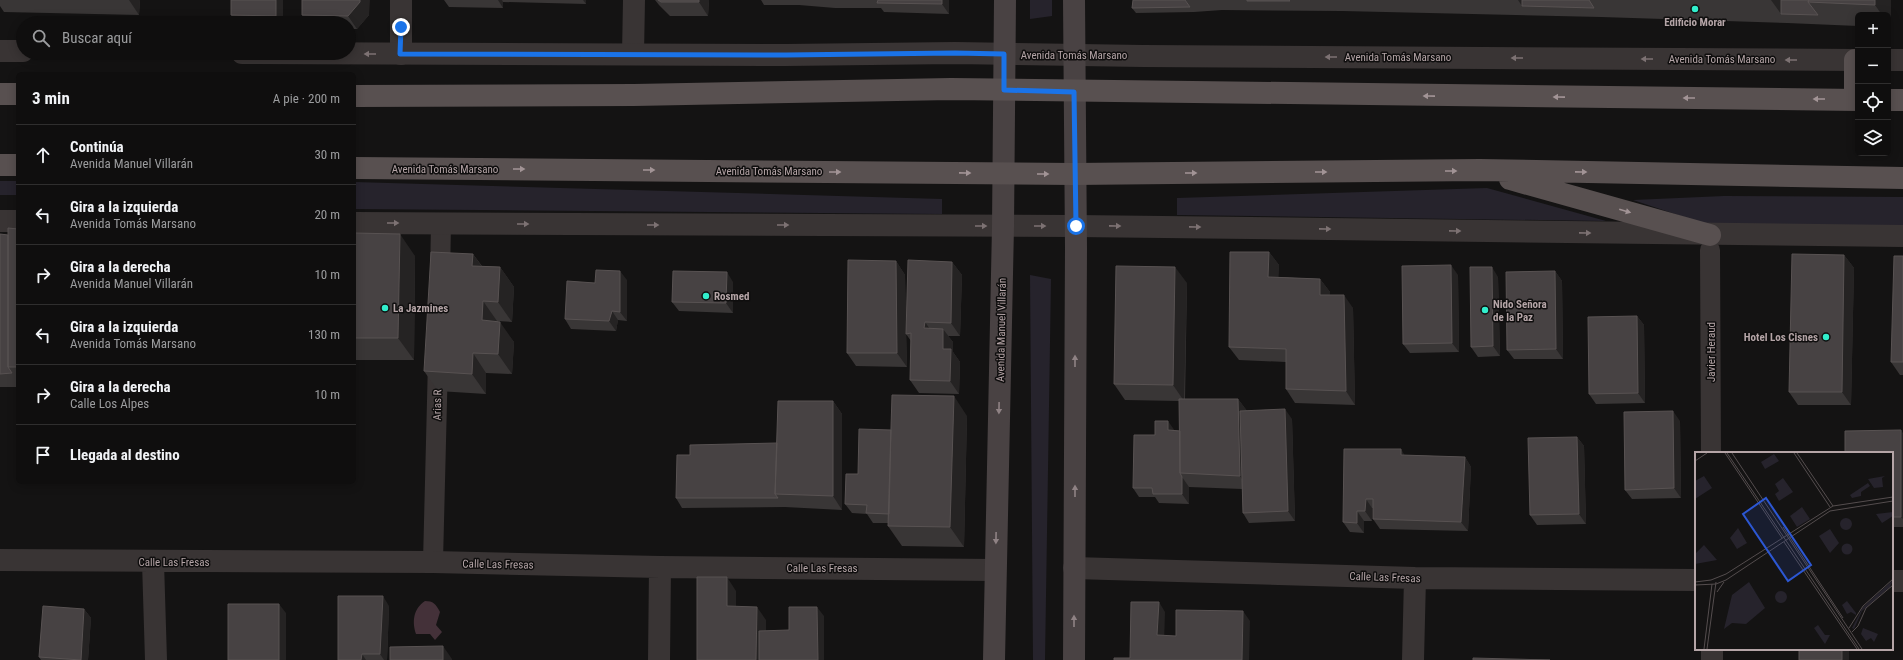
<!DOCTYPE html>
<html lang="es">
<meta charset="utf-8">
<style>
:root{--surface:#0f0e0e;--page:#1d1c1c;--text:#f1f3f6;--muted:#9b9c9e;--line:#2f2e2e}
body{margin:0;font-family:"Roboto Condensed",sans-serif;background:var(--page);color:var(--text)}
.controls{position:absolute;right:12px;top:12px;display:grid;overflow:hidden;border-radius:6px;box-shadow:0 2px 10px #0003}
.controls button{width:36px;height:36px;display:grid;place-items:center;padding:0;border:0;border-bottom:1px solid var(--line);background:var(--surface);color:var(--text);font:20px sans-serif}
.stop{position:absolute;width:12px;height:12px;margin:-9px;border:3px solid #1a73e8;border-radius:50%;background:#fff}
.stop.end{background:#1a73e8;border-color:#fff;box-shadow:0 1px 4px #0008}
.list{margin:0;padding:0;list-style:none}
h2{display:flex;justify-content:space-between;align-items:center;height:52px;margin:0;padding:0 16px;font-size:17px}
h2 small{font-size:13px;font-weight:400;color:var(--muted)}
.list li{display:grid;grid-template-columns:26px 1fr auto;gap:12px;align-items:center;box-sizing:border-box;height:60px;padding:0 16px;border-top:1px solid var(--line)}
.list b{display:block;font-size:15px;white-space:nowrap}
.list p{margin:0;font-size:13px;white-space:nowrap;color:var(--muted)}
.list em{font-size:13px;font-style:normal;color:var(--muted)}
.icon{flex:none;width:22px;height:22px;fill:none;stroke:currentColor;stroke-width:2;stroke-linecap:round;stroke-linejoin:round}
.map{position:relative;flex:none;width:1903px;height:660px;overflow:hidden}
.search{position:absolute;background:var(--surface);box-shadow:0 2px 10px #0003;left:16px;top:16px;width:340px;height:44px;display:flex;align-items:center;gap:10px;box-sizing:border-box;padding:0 14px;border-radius:22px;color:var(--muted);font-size:15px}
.panel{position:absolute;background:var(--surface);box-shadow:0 2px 10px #0003;left:16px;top:72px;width:340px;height:412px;border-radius:6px}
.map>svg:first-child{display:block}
.green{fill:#26232c}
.water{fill:#443139}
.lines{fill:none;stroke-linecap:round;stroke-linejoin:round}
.pedestrian{stroke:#393434;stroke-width:20}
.minor{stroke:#393434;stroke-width:22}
.tertiary{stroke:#393434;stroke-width:22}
.secondary{stroke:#494243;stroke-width:22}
.primary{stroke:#585050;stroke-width:22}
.wall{fill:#393636}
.shaded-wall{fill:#252323}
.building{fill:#474243;stroke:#585252}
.oneway{fill:#7d7273}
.oneway2{fill:#a29496}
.oneway3{fill:#8f8284}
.route{stroke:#1a73e8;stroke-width:5}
.poi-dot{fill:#31eecc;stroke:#0f0e0e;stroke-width:1.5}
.labels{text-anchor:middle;stroke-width:3;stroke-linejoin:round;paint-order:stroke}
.poi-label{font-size:11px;font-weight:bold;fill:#b5a5a7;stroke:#0f0e0e;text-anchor:start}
.street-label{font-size:11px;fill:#b5a5a7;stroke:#0f0e0e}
.inset-road{fill:none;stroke:#544d4e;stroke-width:1}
.view{fill:#2c57d3;fill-opacity:0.15;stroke:#2c57d3;stroke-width:2}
.inset-edge{fill:none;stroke:#b5a5a7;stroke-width:2}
</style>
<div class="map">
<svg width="1903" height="660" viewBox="0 0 1903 660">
<rect width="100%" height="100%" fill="#141313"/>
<!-- green -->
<path class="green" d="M1030,0H1052V16L1030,19Z
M0,181H18V195H0Z
M354,182L942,199V214L354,209Z
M1487,188L1606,221L1177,215V198Z
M1724,196L1903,197V228L1720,229L1633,200Z
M1030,275L1051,279L1045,660H1033Z"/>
<!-- water -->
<path class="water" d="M425,601C433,601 436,604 440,612L436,625L442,632L435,640L430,634H416C412,622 413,609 425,601Z"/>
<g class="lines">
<!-- pedestrian -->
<path class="pedestrian" d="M1710,250L1711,453
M440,279L441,223
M433,562L438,361"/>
<!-- minor -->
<path class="minor" d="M401,54V0
M633,54L634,0
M0,560L433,562L660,567L995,570
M153,562L156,660
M1074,568L1415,578L1696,580
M1892,581H1903
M659,660L660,567
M1413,660L1415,578
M1712,660V649"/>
<!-- tertiary -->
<path class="tertiary" d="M0,51H23
M242,53L786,55L955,53L1143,56L1858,60
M1888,60H1903
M0,221H18
M354,223L1076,226L1903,236"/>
<!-- secondary -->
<path class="secondary" d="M994,660L1003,226L1005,0
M1074,660L1076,248L1074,0"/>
<!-- primary -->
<path class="primary" d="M0,94H18
M354,96L634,95L951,89L1858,100
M1855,100V60
M1888,100H1903
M0,165H18
M354,168L1074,174L1480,170L1903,178
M1510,179L1710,235"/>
</g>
<!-- wall -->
<path class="wall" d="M0,0H140L139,15L4,12L0,6Z
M231,0H283V23H237L231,15Z
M444,0H586V4L503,2V8L449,7Z
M655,0H709L708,16H670L659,5Z
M761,0H949V14L884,12L881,8H835L799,5H764Z
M1133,0H1891V27H1888V15H1858V26L1787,23L1601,17L1342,11L1222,10L1194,12L1136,13L1132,8Z
M302,15H369L357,29H349V23H307Z
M18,229V387H0V234L8,235Z
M354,233L415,256L414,360H355L354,359Z
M1269,252L1279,265L1278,277L1320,279L1330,292L1329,295L1353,308L1355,405L1295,403L1286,389V362L1239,360L1229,347Z
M473,254L482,266L500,267L514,287L512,322L497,321L514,342L512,374L486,373V394L438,391L424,371Z
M1844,255L1854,268L1851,405H1798L1789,392Z
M1903,256V375H1900L1891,362Z
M896,261L905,275L906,325L952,262L962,275L960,336H948L953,342V352L960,362L959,394L919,393L910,380L911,341L906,334L907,367L856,366L847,353Z
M1555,271L1562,281L1563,359H1514L1507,350Z
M1458,275L1459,352L1410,353L1403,344Z
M1498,277L1500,356L1478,357L1471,347Z
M627,280V321L618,320L616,331L571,329L565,319L595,283Z
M733,282V313L679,311L672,302Z
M1187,283L1185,399H1238L1247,411L1292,419L1295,521L1249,523L1243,513L1242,489L1189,487V504L1159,503L1155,497H1139L1133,488L1155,435L1174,430L1180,431L1179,401L1125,400L1114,384Z
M1637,316L1644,325L1645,403L1596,404L1589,394Z
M833,401L842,414V510L785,507L682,508L676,498L690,455L777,443Z
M967,416L964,547L902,546L888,526V523H873L867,514L852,513L845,504L858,474L891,430Z
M1680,421L1681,498L1632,499L1625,490Z
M1901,430L1903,434V527H1892V453Z
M1577,437L1584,446L1586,524L1537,525L1530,515Z
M1405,455L1465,457L1471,467L1468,531L1380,529L1373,519V508H1372V521H1364V533L1350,532L1343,522Z
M389,606L387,660H338Z
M84,609L91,618L88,660H41L39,657Z"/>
<!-- shaded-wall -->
<path class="shaded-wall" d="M129,0H140L139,15Z
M276,0H283V23H281L276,16Z
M360,0H370L369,15L357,29L348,16Z
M498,0H502L503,2V8Z
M583,0H586V4Z
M699,0H709L708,16L699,2Z
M942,0H949V14L942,4Z
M1518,0H1530L1522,6Z
M1771,0H1788L1781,14Z
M1875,0H1891V27L1888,23V15H1882L1875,5Z
M400,234L415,256L414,360L398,338Z
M1269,252L1279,265L1278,290L1268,277Z
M473,254L487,274L472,266Z
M1844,255L1854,268L1851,405L1842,392Z
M896,261L905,275L907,367L897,353Z
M952,262L962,275L960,336L951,323Z
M1451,265L1458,275L1459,352L1452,343Z
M500,267L514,287L512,322L498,302Z
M1175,267L1187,283L1184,401L1173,385Z
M1492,267L1498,277L1500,356L1493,346Z
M620,271L627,280V321L620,312Z
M1555,271L1562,281L1563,359L1556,349Z
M727,272L733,282V313L726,303Z
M1320,279L1330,292L1329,309L1320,295Z
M1344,295L1353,308L1355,405L1346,391Z
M483,301L497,321L496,340L482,320Z
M612,311L618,320L616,331L609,321Z
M1637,316L1644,325L1645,403L1638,393Z
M500,322L514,342L512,374L498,354Z
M925,322L934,335L924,328Z
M943,329L953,342V352L960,362L959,394L950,381L943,349Z
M473,353L486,373V394L472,374Z
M954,396L967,416L964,547L950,527Z
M1238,399L1248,412L1249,490L1240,476Z
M833,401L842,414V510L833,496Z
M1285,409L1292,419L1295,521L1288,511Z
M1673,411L1680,421L1681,498L1674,488Z
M1168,421L1175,431L1168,430Z
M1901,430L1903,434V519L1901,517Z
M1577,437L1584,446L1586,524L1579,514Z
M1401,449L1407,459L1401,455Z
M1465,457L1471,467L1468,531L1461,522Z
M1182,477L1189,487V504L1182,494Z
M1366,499L1372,508V521L1365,511Z
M1357,511L1364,521V533L1357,523Z
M727,577L736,591V620L727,606Z
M383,596L389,606L387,660H384L380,654Z
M1159,602L1165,612L1164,644L1157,635Z
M279,604L286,613V660H279Z
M757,607L766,620V660H756Z
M817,607L824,616V660H818Z
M84,609L91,618L88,660H81Z
M1243,611L1250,621L1249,660H1242Z
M443,646L452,659V660H443Z
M1842,649H1849V660H1842Z
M362,654L366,660H361Z"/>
<!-- building -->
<path class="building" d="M231,0H276V16L231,15Z
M302,0H360V2L348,16L302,15Z
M658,0H699V2H661Z
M878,0H942V4L877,3Z
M1133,0H1185L1190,7L1132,8Z
M1247,0H1289L1290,1H1247Z
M1522,0H1589L1594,8L1522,6Z
M1781,0H1809L1808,2L1818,15L1781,14Z
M1809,0H1875V5L1808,2Z
M8,228L18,229V367H8Z
M354,233L400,234L398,338H354Z
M0,234L8,235V367L12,373L0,374Z
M431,252L473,254L472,266L500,267L498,302L483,301L482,320L500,322L498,354L473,353L472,374L424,371Z
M1230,252H1269L1268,277L1320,279V295H1344L1346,391L1286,389V349L1229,347Z
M1792,254L1844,255L1842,392H1789Z
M1894,256H1903V362H1891Z
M848,260L896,261L897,353H847Z
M908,260L952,262L951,323L925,322L924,328L943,329V349H951L950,381L910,380L911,333L906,334Z
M1451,265L1452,343L1403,344L1402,266Z
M1116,266L1175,267L1173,385L1114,384Z
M1470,267H1492L1493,346L1471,347Z
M596,270L620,271V312L612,311L609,321L565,319L567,281L595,283Z
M673,271L727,272L726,303L672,302Z
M1555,271L1556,349L1507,350L1506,272Z
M1637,316L1638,393L1589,394L1588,317Z
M892,395L954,396L950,527L888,526Z
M1179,399H1238L1240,476L1180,473Z
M778,401H833V496L775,494Z
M1285,409L1288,511L1243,513L1240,411Z
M1673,411L1674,488L1625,490L1624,412Z
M1155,421H1168V430L1180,431V473L1182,477V494H1153L1152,488H1133L1134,435H1155Z
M859,429L891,430L889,514L866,513L867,505L845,504L846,474H858Z
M1901,430V517H1892V453H1845V431Z
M1577,437L1579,514L1530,515L1528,438Z
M777,443L775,494L778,498H676L677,455H690V445Z
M1344,449H1401V455L1465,457L1461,522L1373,519V499H1366L1365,511H1357V523L1343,522Z
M697,577H727V606L757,607L756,660H697Z
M338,596H383L380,654H362L361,660H338Z
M1131,602H1159L1157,635L1176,636V610L1243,611L1242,660H1114V658H1130Z
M228,604H279V660H228Z
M43,606L84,609L81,660L39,657Z
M789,607H817L818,660H759V631L789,630Z
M443,646V660H390V647Z
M1799,649H1842V660H1799Z
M1473,658L1550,660H1473Z"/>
<!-- one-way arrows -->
<defs><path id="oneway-solid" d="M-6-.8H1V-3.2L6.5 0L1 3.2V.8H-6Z"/></defs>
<g class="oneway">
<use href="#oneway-solid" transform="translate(370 54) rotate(-180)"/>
<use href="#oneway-solid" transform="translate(1331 57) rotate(-180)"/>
<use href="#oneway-solid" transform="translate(1517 58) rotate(-180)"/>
<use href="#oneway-solid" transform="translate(1647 59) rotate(-180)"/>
<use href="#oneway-solid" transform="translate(1791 60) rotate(-180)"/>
<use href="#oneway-solid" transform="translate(393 223)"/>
<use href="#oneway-solid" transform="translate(523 224)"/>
<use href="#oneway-solid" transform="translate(653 225)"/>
<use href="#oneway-solid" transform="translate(783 225)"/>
<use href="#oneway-solid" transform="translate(981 226)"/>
<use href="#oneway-solid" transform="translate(1040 226)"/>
<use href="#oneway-solid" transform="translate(1115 226) rotate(1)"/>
<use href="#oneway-solid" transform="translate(1195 227) rotate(1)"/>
<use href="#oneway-solid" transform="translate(1325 229) rotate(1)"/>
<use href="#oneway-solid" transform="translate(1455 231) rotate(1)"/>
<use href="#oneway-solid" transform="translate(1585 233) rotate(1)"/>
</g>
<g class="oneway2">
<use href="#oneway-solid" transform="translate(1429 96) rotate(-179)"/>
<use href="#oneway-solid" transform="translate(1559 97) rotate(-179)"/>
<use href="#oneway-solid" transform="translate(1689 98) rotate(-180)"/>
<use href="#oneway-solid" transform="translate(1819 99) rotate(-180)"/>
<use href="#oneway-solid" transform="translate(519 169)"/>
<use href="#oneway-solid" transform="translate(649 170)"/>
<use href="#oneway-solid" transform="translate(1451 171)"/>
<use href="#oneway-solid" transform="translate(835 172)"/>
<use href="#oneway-solid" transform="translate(1321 172)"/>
<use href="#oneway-solid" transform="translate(1581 172) rotate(1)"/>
<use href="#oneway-solid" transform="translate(965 173) rotate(1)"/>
<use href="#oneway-solid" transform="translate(1191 173)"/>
<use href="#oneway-solid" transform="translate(1043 174)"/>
<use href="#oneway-solid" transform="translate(1625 211) rotate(16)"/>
</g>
<g class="oneway3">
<use href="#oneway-solid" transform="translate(1075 361) rotate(-90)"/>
<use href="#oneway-solid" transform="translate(999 408) rotate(91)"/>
<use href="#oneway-solid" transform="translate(1075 491) rotate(-90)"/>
<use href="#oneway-solid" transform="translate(996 538) rotate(91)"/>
<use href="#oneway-solid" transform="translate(1074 621) rotate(-90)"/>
</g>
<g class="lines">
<!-- route -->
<path class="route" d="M401,27L400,54L786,55L955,53L1004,54V90L1074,92L1076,226"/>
</g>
<!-- markers -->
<g class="poi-dot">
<circle cx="1695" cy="9" r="4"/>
<circle cx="706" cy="296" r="4"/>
<circle cx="385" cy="308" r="4"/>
<circle cx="1485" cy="310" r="4"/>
<circle cx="1826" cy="337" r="4"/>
</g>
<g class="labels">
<!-- poi labels -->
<g class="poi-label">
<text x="1695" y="26" text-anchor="middle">Edificio Morar</text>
<text x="714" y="300">Rosmed</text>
<text x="1493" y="308">Nido Señora<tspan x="1493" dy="13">de la Paz</tspan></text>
<text x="393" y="312">La Jazmines</text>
<text x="1818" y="341" text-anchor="end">Hotel Los Cisnes</text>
</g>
<!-- street labels -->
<g class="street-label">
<text x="1074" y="59">Avenida Tomás Marsano</text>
<text x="1398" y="61">Avenida Tomás Marsano</text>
<text x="1722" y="63">Avenida Tomás Marsano</text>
<text x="445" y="173">Avenida Tomás Marsano</text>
<text x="769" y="175">Avenida Tomás Marsano</text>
<text transform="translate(1001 330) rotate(-89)" y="4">Avenida Manuel Villarán</text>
<text transform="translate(1711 352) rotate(-90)" y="4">Javier Heraud</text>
<text transform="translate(437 405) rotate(-89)" y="4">Arias R</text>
<text x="174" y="566">Calle Las Fresas</text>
<text transform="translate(498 564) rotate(1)" y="4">Calle Las Fresas</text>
<text x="822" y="572">Calle Las Fresas</text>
<text transform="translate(1385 577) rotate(2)" y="4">Calle Las Fresas</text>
</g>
</g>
<!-- overview -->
<g transform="translate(1695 452)">
<rect width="198" height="198" fill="#141313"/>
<path d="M79,2L84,9L70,17L66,10ZM9,24L17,36L0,47V29ZM190,24L187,26L188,35L179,36L173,27ZM88,26L98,40L84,49L80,42L84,39L80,32ZM173,31L175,34L166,40V44L157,46L155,43ZM107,55L115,67L102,75L95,64ZM198,60V64L187,71L181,62ZM145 72a6 6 0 1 1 12 0a6 6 0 1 1-12 0ZM43,76L52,91L42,97L35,86ZM135,77L144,91L135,101L124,84ZM146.5 97a5.5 5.5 0 1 1 11 0a5.5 5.5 0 1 1-11 0ZM9,93L22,108L0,112V102ZM198,128L195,135L167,159L159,177L157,176L168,155ZM54,130L70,156L51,172L37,171L29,177L37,143ZM80 145a6 6 0 1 1 12 0a6 6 0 1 1-12 0ZM152,149L161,161V163L156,160L152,162L147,153ZM123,173L130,183H135L130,192L119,176ZM168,176L183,182L179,190L176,186L171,189L166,182Z" fill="#26232c"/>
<path class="inset-road" d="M30,1L87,86M32,1L164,197M37,1L167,197M99,1L135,55M102,1L138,54M0,9L12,1M88,75L148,166M89,90L162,197M0,130L16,128L31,122L138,54L198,45M0,133L21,132L31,128L135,59L198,49M22,140L29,130M154,176L168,154L198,127M157,180L163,174L171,156L198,133M9,197L17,132M12,197L21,130"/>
<path class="view" d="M71,46L116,113L93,129L48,62Z"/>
<rect width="198" height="198" class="inset-edge"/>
</g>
</svg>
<div class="controls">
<button>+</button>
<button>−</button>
<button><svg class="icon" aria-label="locate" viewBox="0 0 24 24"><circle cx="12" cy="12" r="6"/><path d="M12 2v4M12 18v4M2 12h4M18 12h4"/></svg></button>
<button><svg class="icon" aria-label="layers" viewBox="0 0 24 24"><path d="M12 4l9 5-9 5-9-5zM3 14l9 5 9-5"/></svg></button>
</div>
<div class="stop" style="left:1076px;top:226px"></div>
<div class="stop end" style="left:401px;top:27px"></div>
<div class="search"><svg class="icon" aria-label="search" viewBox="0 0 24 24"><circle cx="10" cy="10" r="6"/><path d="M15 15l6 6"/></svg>Buscar aquí</div>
<section class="panel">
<h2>3 min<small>A pie · 200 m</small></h2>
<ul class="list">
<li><svg class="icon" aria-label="ahead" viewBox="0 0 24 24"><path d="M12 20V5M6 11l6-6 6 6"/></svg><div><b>Continúa</b><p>Avenida Manuel Villarán</p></div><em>30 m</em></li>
<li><svg class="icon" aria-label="left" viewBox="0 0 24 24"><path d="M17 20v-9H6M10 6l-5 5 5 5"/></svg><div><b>Gira a la izquierda</b><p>Avenida Tomás Marsano</p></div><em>20 m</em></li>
<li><svg class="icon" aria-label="right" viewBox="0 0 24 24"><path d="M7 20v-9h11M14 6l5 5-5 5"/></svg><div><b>Gira a la derecha</b><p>Avenida Manuel Villarán</p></div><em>10 m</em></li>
<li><svg class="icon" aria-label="left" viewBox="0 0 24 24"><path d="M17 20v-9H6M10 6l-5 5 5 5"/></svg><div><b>Gira a la izquierda</b><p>Avenida Tomás Marsano</p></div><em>130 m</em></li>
<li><svg class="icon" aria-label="right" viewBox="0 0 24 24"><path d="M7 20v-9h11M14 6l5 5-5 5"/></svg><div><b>Gira a la derecha</b><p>Calle Los Alpes</p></div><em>10 m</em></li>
<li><svg class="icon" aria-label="arrive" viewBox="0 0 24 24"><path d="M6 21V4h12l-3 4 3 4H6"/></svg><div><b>Llegada al destino</b></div></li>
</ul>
</section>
</div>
